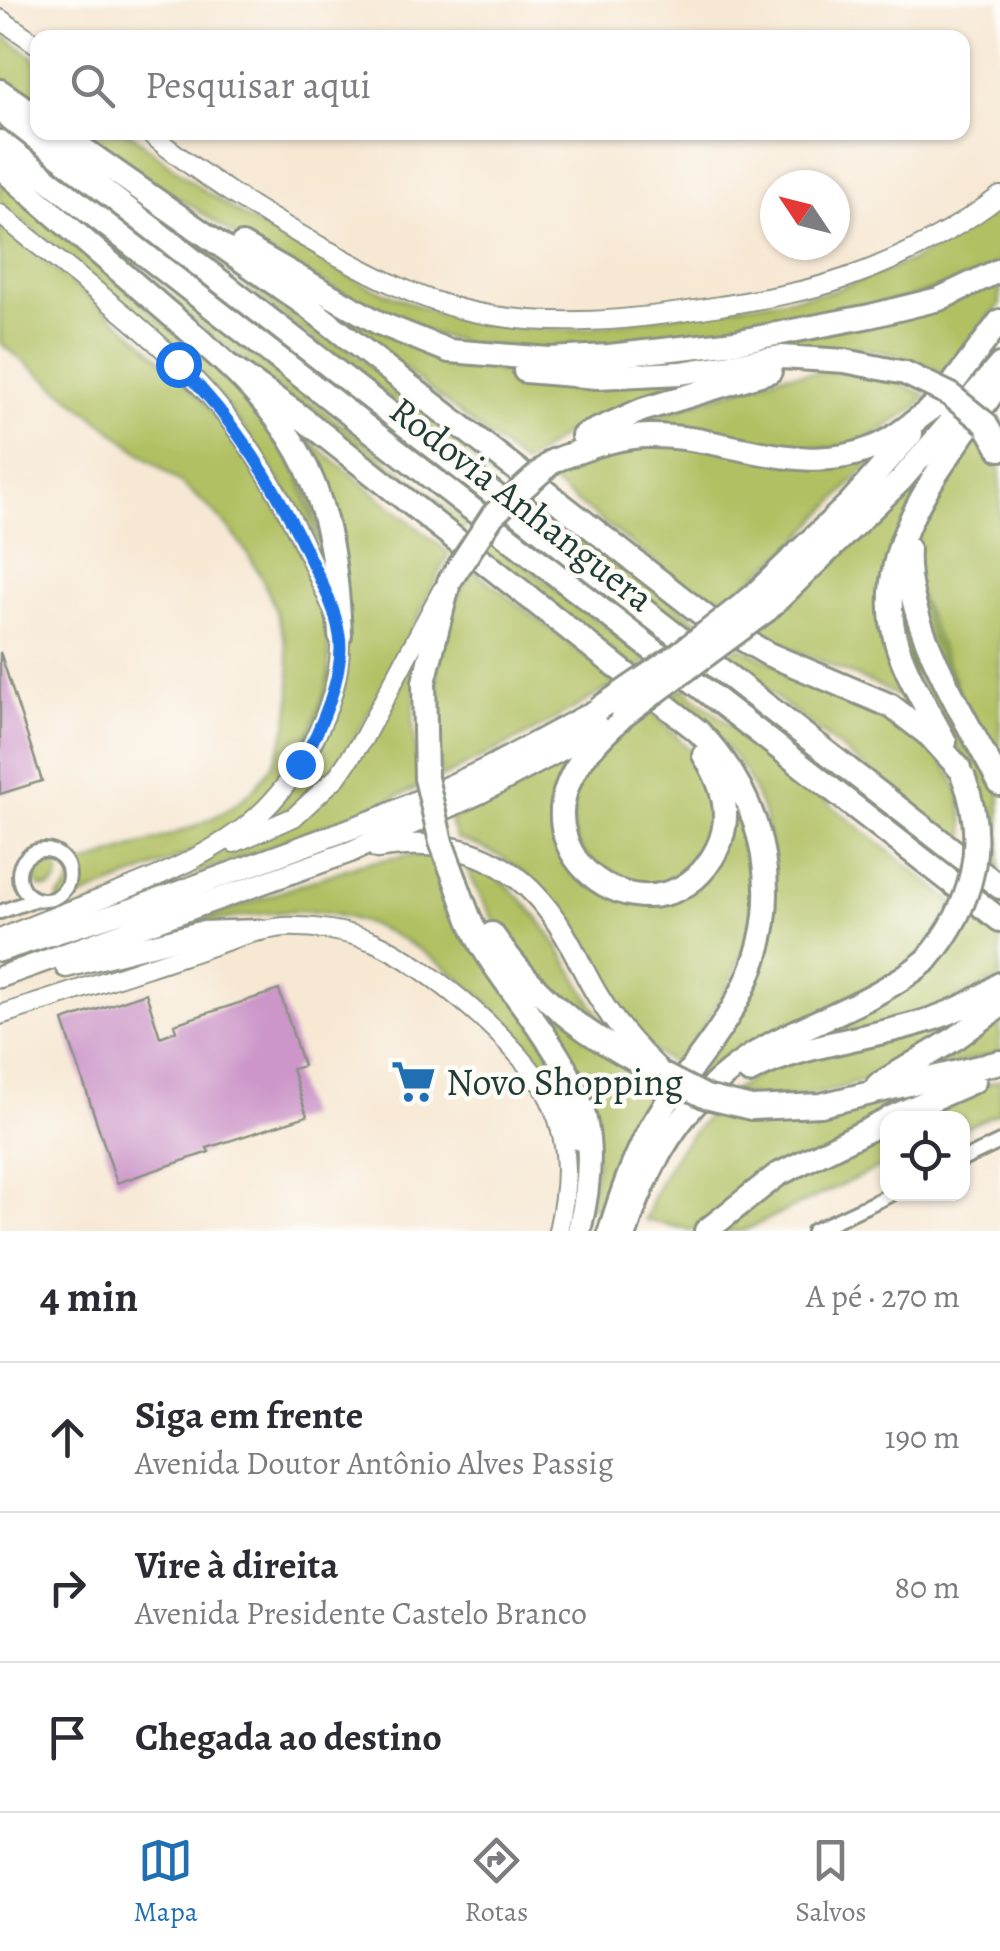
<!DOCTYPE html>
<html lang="pt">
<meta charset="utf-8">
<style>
:root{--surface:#fff;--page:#f7f7f7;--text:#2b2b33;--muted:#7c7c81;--line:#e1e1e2;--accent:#1f6fb2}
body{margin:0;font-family:Alegreya,serif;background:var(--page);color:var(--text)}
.controls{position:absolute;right:30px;bottom:30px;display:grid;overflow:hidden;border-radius:20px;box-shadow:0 2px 8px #0004}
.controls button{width:90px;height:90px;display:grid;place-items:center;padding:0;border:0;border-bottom:2px solid var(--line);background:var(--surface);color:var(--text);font:50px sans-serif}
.compass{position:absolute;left:760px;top:170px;width:90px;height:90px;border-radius:50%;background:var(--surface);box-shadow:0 2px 8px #0004;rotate:305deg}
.stop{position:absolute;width:30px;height:30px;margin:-22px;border:8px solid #1a73e8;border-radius:50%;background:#fff}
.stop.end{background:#1a73e8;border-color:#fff;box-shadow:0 2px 10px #0008}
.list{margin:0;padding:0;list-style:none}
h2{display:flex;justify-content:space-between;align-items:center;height:130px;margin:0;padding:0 40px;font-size:42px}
h2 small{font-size:32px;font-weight:400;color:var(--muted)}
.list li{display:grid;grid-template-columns:65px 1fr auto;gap:30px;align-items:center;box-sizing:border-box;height:150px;padding:0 40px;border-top:2px solid var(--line)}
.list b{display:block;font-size:38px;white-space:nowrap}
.list p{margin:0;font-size:32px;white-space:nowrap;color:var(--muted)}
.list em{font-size:32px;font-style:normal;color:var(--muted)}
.icon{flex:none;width:55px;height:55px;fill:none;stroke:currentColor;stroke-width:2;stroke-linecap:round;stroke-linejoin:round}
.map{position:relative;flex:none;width:1000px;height:1231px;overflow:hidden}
.search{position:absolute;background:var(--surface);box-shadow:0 2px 8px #0004;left:30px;right:30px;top:30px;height:110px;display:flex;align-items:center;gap:25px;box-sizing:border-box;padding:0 35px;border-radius:20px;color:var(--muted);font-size:38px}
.sheet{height:580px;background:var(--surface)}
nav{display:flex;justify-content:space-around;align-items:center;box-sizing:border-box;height:140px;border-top:2px solid var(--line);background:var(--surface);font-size:28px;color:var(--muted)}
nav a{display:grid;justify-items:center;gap:5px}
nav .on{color:var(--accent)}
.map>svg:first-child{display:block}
.green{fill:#b1c062;stroke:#687e4b;stroke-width:2.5}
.building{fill:#cc96c9}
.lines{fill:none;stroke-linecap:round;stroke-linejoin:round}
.street-casing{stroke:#8b9284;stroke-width:18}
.secondary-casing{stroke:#8b9284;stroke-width:22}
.primary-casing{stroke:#8b9284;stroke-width:25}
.highway-casing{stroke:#8b9284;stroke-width:28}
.street{stroke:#fff;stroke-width:12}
.secondary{stroke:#fff;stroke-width:18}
.primary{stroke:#fff;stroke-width:20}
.highway{stroke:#fff;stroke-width:22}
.highway-bridge-casing{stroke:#8b9284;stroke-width:28;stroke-linecap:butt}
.highway-bridge{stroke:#fff;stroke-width:22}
.route{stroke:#1a73e8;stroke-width:12}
.labels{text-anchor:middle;stroke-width:9;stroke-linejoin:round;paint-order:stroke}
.street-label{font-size:38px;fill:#1f3d34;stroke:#fdfcf7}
.poi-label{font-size:38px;fill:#1f3d34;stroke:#fdfcf7;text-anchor:start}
</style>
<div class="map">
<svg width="1000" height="1231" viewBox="0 0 1000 1231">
<rect width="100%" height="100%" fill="#fdfcf7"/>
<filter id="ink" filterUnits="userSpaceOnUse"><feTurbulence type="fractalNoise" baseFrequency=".01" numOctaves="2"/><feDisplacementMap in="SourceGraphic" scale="20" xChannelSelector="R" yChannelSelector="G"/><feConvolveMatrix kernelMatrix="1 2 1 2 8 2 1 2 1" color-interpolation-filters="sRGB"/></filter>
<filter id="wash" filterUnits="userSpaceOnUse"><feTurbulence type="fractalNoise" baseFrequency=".0048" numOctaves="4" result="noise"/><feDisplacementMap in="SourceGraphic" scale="40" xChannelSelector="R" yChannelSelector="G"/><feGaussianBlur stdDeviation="2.25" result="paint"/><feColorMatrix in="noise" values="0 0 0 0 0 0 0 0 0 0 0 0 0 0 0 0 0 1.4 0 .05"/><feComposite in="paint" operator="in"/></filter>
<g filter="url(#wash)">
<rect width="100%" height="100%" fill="#f7e8d4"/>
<!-- green -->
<path class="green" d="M0,33L37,60V103L0,78Z
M0,117L488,499L481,507L0,132Z
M82,133H130L197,186L249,220L366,285L436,313L507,327L572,330L830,292L908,262L941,245L1000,206V262L977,275L876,309L625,349L584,353L463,343L404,325L242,240Z
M0,181L229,380L264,418L298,474L322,553C276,470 225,392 154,328C105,284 51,245 0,203Z
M111,182L244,268L511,476L502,485Z
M0,225L141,340L204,402L261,478L288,523L330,619L329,668L325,701L281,784L234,827L185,855L60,906L58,898L70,885L74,869C120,847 198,833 236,804C268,781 286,746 290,707C296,650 270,581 235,536C209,502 172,477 138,451C92,415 46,379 0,343Z
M118,251L468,523L460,535L115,257Z
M1000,277V305L945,374C841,323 776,358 670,366C650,367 629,365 608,365Z
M319,301L435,355L525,378H709L610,410L569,431L524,465Z
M838,371L893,381L926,395L915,408L876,434L854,443L816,452L616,429L781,375Z
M286,422L449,553L407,641L353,742L329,776L299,803L257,827L288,792L348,628Z
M974,428L1000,458V766C962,697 895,605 922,523C933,490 956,458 974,428Z
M646,441L882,451L796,542L717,609L548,480L570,464Z
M947,443L888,567L920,709L879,686L755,633L860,537Z
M533,494L700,623L690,631L522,503Z
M511,515L673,642L664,649L502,524Z
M491,539L648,660L636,669L483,551Z
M905,559L1000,794V874L988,865L989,840L983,800L969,767L913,668L897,619Z
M472,569L619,682L538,729L441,778C430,705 434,634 472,569Z
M739,647L894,717L944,764L953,779L960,795L967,847L724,657Z
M417,655L413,721L419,787C300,838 179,882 55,920L283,828L375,727Z
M708,669L965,871L963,881L700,676Z
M683,688L955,903L944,927L904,968L719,1066L701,1080L696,1078L752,989L774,865L764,813L744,770L715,733L672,696Z
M651,710L689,749L709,779L718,823L699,862L674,880L646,887L603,878L572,836L574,785L601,749Z
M567,760L572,763L560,793L591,884L688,889L735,798C775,915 744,971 676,1065C573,1013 594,875 456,839L450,820Z
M410,855L435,856L548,1049L573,1102C520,1023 415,919 315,912C269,909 222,920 178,928L360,864Z
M464,861C544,889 573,986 621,1048C553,1003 495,938 464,861Z
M33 875a13 13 0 1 1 26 0a13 13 0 1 1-26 0Z
M973,917L1000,937V979L899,1025L813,1036C889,1001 925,989 973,917Z
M516,979L660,1086L624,1151L605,1210L590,1207L597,1161Z
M969,1014C897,1071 826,1112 732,1092L770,1067Z
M1000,1014V1052L922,1073L962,1046Z
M1000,1080V1112L963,1129L962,1118H910L970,1090Z
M949,1083L696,1231L645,1220C660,1172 679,1147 713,1110C797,1134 869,1105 949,1083Z
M887,1129V1164L743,1231H716L757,1197Z"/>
<g id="blocks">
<!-- building -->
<path class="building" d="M0,652L42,781L0,794Z
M279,990L303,1066L292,1069L307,1116L207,1148L209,1152L117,1183L63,1021L146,993L160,1037L176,1031L174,1024Z"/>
</g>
</g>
<g filter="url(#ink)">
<use href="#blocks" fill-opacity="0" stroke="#8b9284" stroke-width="2.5"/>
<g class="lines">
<defs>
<path id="street" d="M19 875a25 25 0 1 1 50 0a25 25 0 1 1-50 0Z
M0,912L36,899
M962,1160L1000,1142
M813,1231L892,1194"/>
<path id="secondary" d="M0,19L38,45
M148,132C205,179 261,213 325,249C370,273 414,298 464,310C548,330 636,320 720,306C762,299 806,292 846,278C901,259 954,231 1000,196
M0,214C70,272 147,326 207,393C256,448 292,514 320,581C328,598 339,620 340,639C342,706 295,789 242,829C171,881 79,903 0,939
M234,843L294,817L337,777L363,739L442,590
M0,1015C61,996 121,976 182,956C215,946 249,930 284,927C313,926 347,931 374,942C428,965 529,1050 552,1104C571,1147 568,1186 558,1231
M551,1083L568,1109L577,1140"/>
<path id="primary" d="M377,848C461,835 521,861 565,935C577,955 586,977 598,996C614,1023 634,1046 657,1068
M0,951L135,908L380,818L486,769L598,709
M66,967L201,932L259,930
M0,977L350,852L480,793L607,726"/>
<path id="highway" d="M0,91L38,117
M0,110L1000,887
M59,132L307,306L711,621L768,654L891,706L930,736L959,768
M0,142L1000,920
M0,167C50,211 100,254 150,297C203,343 263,389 298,451C330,508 337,571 340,635
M242,245L379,323L449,351L549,359L609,356L735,342L870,316L939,299L1000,270
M229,366L296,413L698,731C767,800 787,903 742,991C717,1042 676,1082 649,1131C632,1163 620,1197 610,1231
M525,371L597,377L681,373L781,357L845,361L905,373
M936,406L1000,321
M985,423L1000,449
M583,436L642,410L770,371
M553,461C586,449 615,436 650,436C730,435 809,484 887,441C904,431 921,416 937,404
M908,549C903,624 966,717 1000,784
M751,598L850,503L911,434
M767,610L901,480L1000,365
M622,717C606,733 588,749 576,768C516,868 665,952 717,849C733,817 723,784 704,755
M945,742C929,711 908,679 897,645C867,545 949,459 1000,382
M426,778L424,682L449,582
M456,882C464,904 471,926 482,946C519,1009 581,1063 588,1139C591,1169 586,1202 579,1231
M492,934C542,1006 588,1037 665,1076
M749,1072C829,1030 926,1041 1000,984
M878,1085L956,1038L1000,1006
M751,1108L821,1105L1000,1062
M890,1118L974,1081
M626,1231C656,1139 704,1074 793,1033C840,1011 887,993 927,960
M706,1231L777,1175L888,1120"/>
</defs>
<!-- street casing -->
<use href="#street" class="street-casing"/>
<!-- secondary casing -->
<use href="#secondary" class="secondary-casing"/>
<!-- primary casing -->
<use href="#primary" class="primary-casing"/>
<!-- highway casing -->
<use href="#highway" class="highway-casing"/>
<!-- street -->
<use href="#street" class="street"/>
<!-- secondary -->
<use href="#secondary" class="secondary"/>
<!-- primary -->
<use href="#primary" class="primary"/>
<!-- highway -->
<use href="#highway" class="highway"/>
<defs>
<path id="highway-bridge" d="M905,373L949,394L985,423
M449,582L493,515L553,461
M598,709L679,654L751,598
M622,717L767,610
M426,778L441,842L456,882
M927,960C973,906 989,843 963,776
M665,1076L706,1097L751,1108"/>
</defs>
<!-- highway-bridge casing -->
<use href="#highway-bridge" class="highway-bridge-casing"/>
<!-- highway-bridge -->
<use href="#highway-bridge" class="highway-bridge"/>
</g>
</g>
<g class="lines" filter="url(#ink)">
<!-- route -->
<path class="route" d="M178,364C236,422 276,486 311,561C322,583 335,608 339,633C347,670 320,732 300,764"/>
</g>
<!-- icons -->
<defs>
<symbol id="supermarket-bare" viewBox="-9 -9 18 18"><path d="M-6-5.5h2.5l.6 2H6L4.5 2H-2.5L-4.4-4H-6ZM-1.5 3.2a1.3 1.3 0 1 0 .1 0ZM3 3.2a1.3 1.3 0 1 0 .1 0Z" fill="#1f6fb2" stroke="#fdfcf7" stroke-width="2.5" paint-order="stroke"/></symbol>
</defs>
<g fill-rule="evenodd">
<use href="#supermarket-bare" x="382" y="1050" width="63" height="63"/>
</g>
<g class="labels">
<!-- street labels -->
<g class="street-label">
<text transform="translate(522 504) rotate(38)" y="13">Rodovia Anhanguera</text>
</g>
<!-- poi labels -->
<g class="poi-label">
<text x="446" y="1095">Novo Shopping</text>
</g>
</g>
</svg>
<div class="controls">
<button><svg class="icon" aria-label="locate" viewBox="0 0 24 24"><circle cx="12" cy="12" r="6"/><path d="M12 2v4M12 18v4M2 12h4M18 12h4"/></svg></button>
</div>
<svg class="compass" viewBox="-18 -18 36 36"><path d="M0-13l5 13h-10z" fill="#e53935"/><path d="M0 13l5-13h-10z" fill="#7c7c81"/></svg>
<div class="stop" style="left:178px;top:364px"></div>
<div class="stop end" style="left:300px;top:764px"></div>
<div class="search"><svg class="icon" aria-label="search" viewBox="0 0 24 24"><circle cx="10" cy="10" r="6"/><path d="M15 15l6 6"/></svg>Pesquisar aqui</div>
</div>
<section class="sheet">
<h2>4 min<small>A pé · 270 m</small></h2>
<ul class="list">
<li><svg class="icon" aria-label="ahead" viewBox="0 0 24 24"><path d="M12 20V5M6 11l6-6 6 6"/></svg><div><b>Siga em frente</b><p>Avenida Doutor Antônio Alves Passig</p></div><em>190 m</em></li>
<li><svg class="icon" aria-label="right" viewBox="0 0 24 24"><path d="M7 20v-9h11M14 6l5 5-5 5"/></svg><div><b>Vire à direita</b><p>Avenida Presidente Castelo Branco</p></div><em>80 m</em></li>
<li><svg class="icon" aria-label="arrive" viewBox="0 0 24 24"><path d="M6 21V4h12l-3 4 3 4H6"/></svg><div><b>Chegada ao destino</b></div></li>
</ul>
</section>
<nav>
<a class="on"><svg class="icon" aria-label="map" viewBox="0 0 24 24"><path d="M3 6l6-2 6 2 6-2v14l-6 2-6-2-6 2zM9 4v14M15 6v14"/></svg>Mapa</a>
<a><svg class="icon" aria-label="directions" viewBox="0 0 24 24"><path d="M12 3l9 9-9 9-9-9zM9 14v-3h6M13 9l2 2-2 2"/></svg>Rotas</a>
<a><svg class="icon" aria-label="saved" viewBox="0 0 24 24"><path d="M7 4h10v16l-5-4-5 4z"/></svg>Salvos</a>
</nav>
